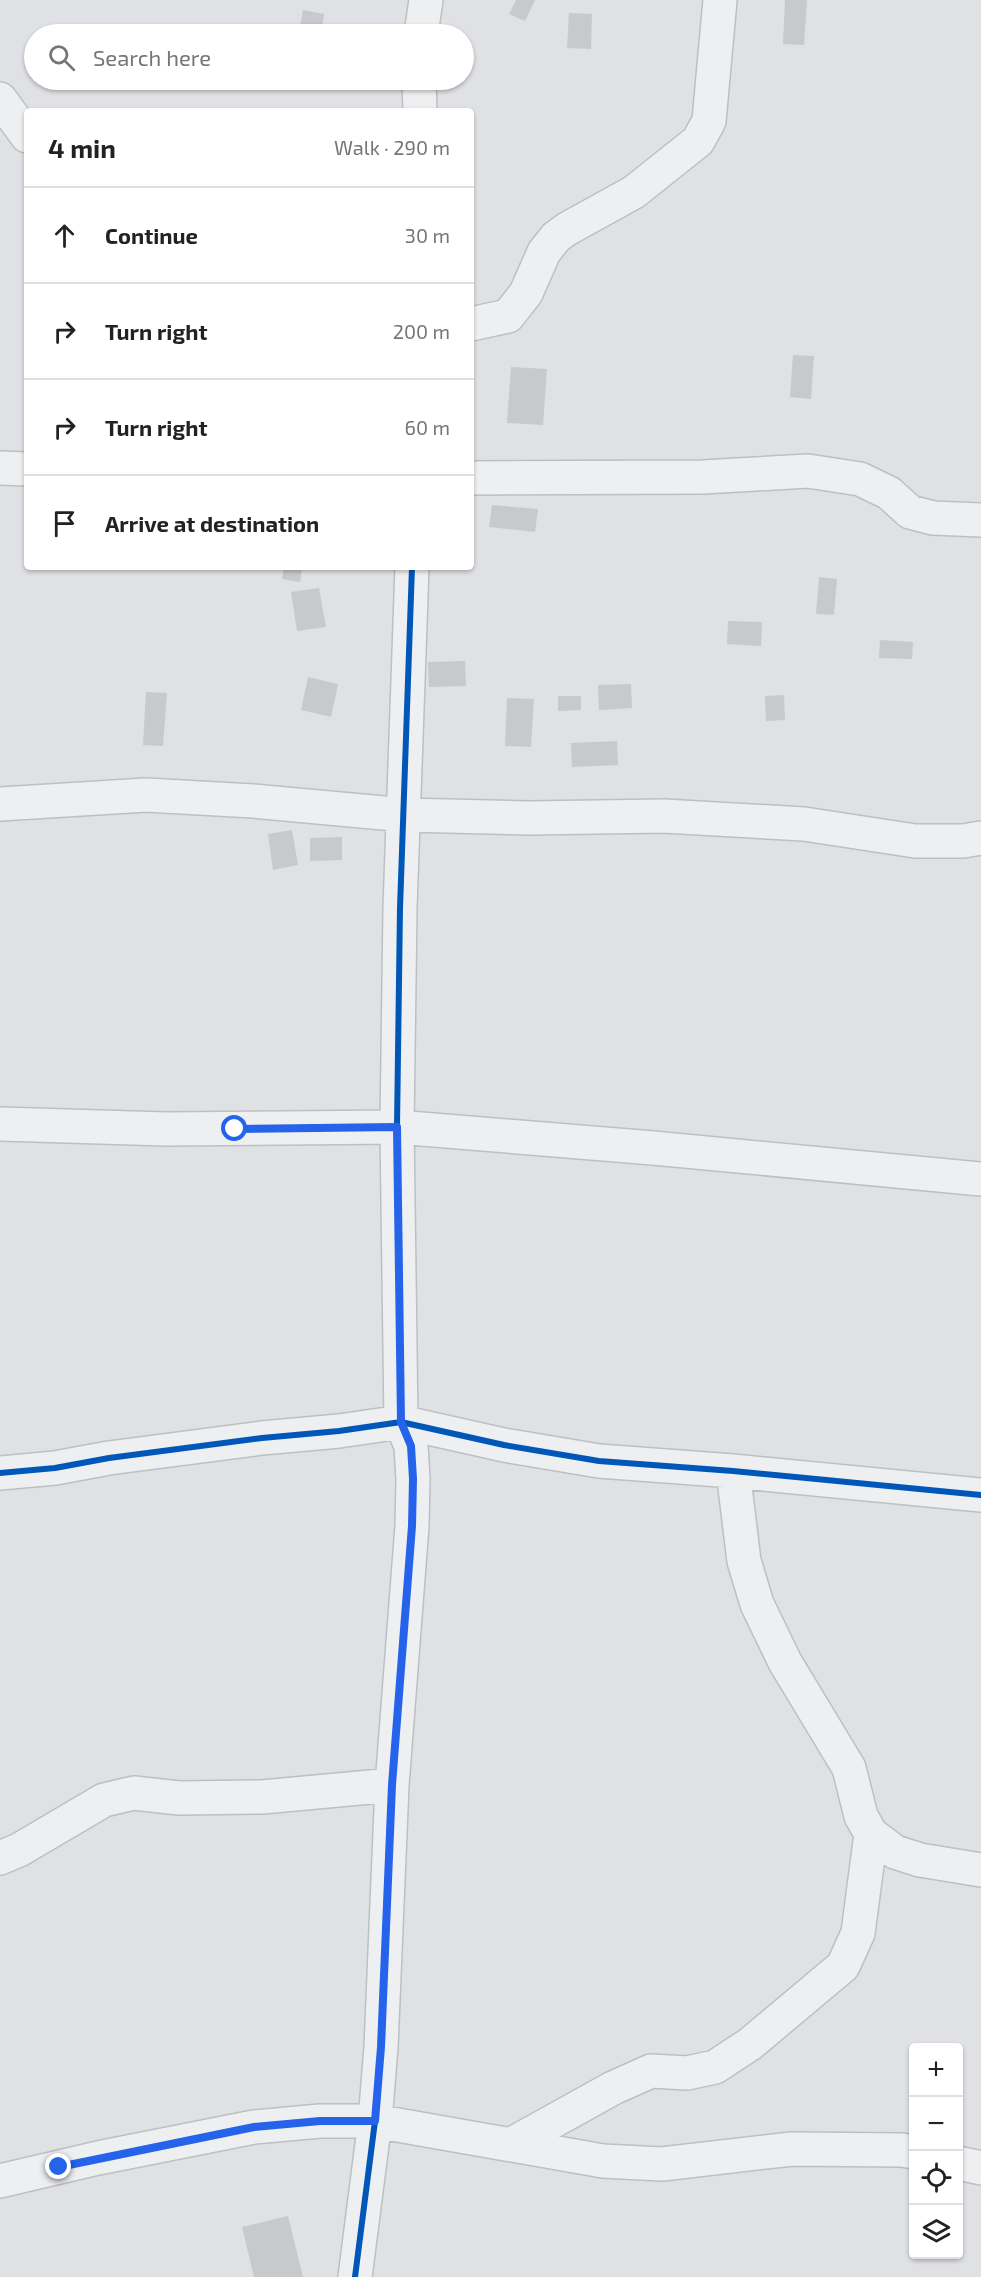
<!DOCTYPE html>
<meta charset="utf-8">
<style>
:root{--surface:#fff;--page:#f2f2f2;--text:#222;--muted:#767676;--line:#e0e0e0}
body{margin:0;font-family:"Exo 2",sans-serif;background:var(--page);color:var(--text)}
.controls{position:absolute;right:18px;bottom:18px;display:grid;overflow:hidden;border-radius:6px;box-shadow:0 2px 4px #0004}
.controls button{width:54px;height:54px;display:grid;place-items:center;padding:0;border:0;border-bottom:2px solid var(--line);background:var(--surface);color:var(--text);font:30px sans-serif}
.stop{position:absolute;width:18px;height:18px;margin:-14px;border:4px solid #2563eb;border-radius:50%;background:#fff}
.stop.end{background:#2563eb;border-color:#fff;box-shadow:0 2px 6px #0008}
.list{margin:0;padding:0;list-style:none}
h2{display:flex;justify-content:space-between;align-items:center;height:78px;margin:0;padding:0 24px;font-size:26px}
h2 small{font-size:20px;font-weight:400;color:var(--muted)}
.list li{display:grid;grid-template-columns:39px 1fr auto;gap:18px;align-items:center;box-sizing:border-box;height:96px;padding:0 24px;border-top:2px solid var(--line)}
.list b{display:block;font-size:22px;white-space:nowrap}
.list em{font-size:20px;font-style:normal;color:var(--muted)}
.icon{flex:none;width:33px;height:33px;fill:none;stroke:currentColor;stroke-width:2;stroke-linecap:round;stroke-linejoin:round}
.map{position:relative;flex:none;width:981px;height:2277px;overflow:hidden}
.search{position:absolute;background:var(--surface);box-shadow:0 2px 4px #0004;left:24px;top:24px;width:450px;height:66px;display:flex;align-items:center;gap:15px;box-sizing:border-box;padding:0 21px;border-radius:33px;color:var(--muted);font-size:22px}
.panel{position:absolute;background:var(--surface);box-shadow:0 2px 4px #0004;left:24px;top:108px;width:450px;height:462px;border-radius:6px}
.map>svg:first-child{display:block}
.building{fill:#c7c9cc}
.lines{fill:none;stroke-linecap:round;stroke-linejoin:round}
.minor-casing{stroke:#bdbfc2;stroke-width:36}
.minor{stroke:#eeeff1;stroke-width:33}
.cycleway-casing{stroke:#ecf0f4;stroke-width:10}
.cycleway{stroke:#0057b8;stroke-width:6}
.route{stroke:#2563eb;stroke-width:8}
</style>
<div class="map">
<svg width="981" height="2277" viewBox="0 0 981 2277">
<rect width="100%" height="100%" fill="#dfe1e4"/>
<!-- building -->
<path class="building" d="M516,0H535L525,21L509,14Z
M785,0H807L804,45L783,44Z
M303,10L324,14L321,34H299Z
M569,13L592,14L591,49L567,48Z
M793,355L814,356L811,399L790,397Z
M511,367L547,369L543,425L507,423Z
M492,505L538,509L535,532L489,527Z
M284,567H302L300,582L282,579Z
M819,577L837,579L834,615L816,614Z
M319,588L326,627L297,631L291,592Z
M728,621L762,622L761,646L727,644Z
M880,640L913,642L912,659L879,658Z
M465,661L466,686L429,687L428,662Z
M308,677L338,684L331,717L301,710Z
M631,684L632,708L599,710L598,685Z
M146,692L167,693L163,746L143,745Z
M784,695L785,720L766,721L765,696Z
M558,696H581V710L558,711Z
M507,698L534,699L531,747L505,746Z
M617,741L618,765L572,767L571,743Z
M292,830L298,865L273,870L268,834Z
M342,837V860L310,861V838Z
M288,2216L303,2277H254L242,2227Z"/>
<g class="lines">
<defs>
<path id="minor" d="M421,34L426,0
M419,80L420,111
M0,99L27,136
M471,324L508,316L526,293L544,252L556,237L567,229L634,192L698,141L709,121L720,0
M0,468L27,469
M471,478L703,477L808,471L860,479L889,493L910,512L933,518L981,520
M0,804L146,795L253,801L405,815L529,818L664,816L804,824L915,841H963L981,838
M0,1124L166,1129L397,1127L653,1148L981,1179
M733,1471L744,1561L757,1604L785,1662L849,1768L861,1816L871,1834L895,1852L920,1860L981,1870
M0,1473L55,1468L109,1458L262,1438L339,1431L401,1422L504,1445L599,1461L733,1471L981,1495
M0,1858L19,1850L104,1800L134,1793L179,1798L262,1797L392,1785
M512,2144L613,2088L651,2071L687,2073L715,2067L750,2044L843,1966L858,1933L871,1834
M958,2163L981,2168
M0,2181L98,2158L254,2127L320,2121H375L603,2161L662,2164L792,2149L901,2150L914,2152
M355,2277L375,2121L381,2047L392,1785L412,1526L413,1479L411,1446L401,1422L397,1127L400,908L412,567"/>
</defs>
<!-- minor casing -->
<use href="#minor" class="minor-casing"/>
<!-- minor -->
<use href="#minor" class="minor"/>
<defs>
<path id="cycleway" d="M0,1473L55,1468L109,1458L262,1438L339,1431L401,1422L504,1445L599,1461L733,1471L981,1495
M355,2277L375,2121L381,2047L392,1785L412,1526L413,1479L411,1446L401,1422L397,1127L400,908L412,567"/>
</defs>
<!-- cycleway casing -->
<use href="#cycleway" class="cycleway-casing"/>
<!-- cycleway -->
<use href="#cycleway" class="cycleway"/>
</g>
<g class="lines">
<!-- route -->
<path class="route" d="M59,2167L254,2127L320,2121H375L381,2047L392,1785L412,1526L413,1479L411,1446L401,1422L397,1127L235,1129"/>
</g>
</svg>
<div class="controls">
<button>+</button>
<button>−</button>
<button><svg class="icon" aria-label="locate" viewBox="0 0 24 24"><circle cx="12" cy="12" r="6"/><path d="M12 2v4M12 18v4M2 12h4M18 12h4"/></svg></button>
<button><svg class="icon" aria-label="layers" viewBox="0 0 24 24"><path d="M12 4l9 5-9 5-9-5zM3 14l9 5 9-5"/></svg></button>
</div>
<div class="stop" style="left:235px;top:1129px"></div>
<div class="stop end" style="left:59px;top:2167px"></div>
<div class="search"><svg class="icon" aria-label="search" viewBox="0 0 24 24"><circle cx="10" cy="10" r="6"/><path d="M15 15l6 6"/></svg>Search here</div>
<section class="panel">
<h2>4 min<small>Walk · 290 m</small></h2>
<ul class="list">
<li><svg class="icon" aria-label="ahead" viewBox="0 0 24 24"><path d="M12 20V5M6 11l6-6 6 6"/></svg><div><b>Continue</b></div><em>30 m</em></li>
<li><svg class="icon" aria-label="right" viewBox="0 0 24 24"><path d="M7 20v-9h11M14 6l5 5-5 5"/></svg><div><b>Turn right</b></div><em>200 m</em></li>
<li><svg class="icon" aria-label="right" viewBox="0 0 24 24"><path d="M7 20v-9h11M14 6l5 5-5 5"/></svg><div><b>Turn right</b></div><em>60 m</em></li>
<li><svg class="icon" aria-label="arrive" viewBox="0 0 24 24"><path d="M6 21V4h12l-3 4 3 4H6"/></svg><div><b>Arrive at destination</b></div></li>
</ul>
</section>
</div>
